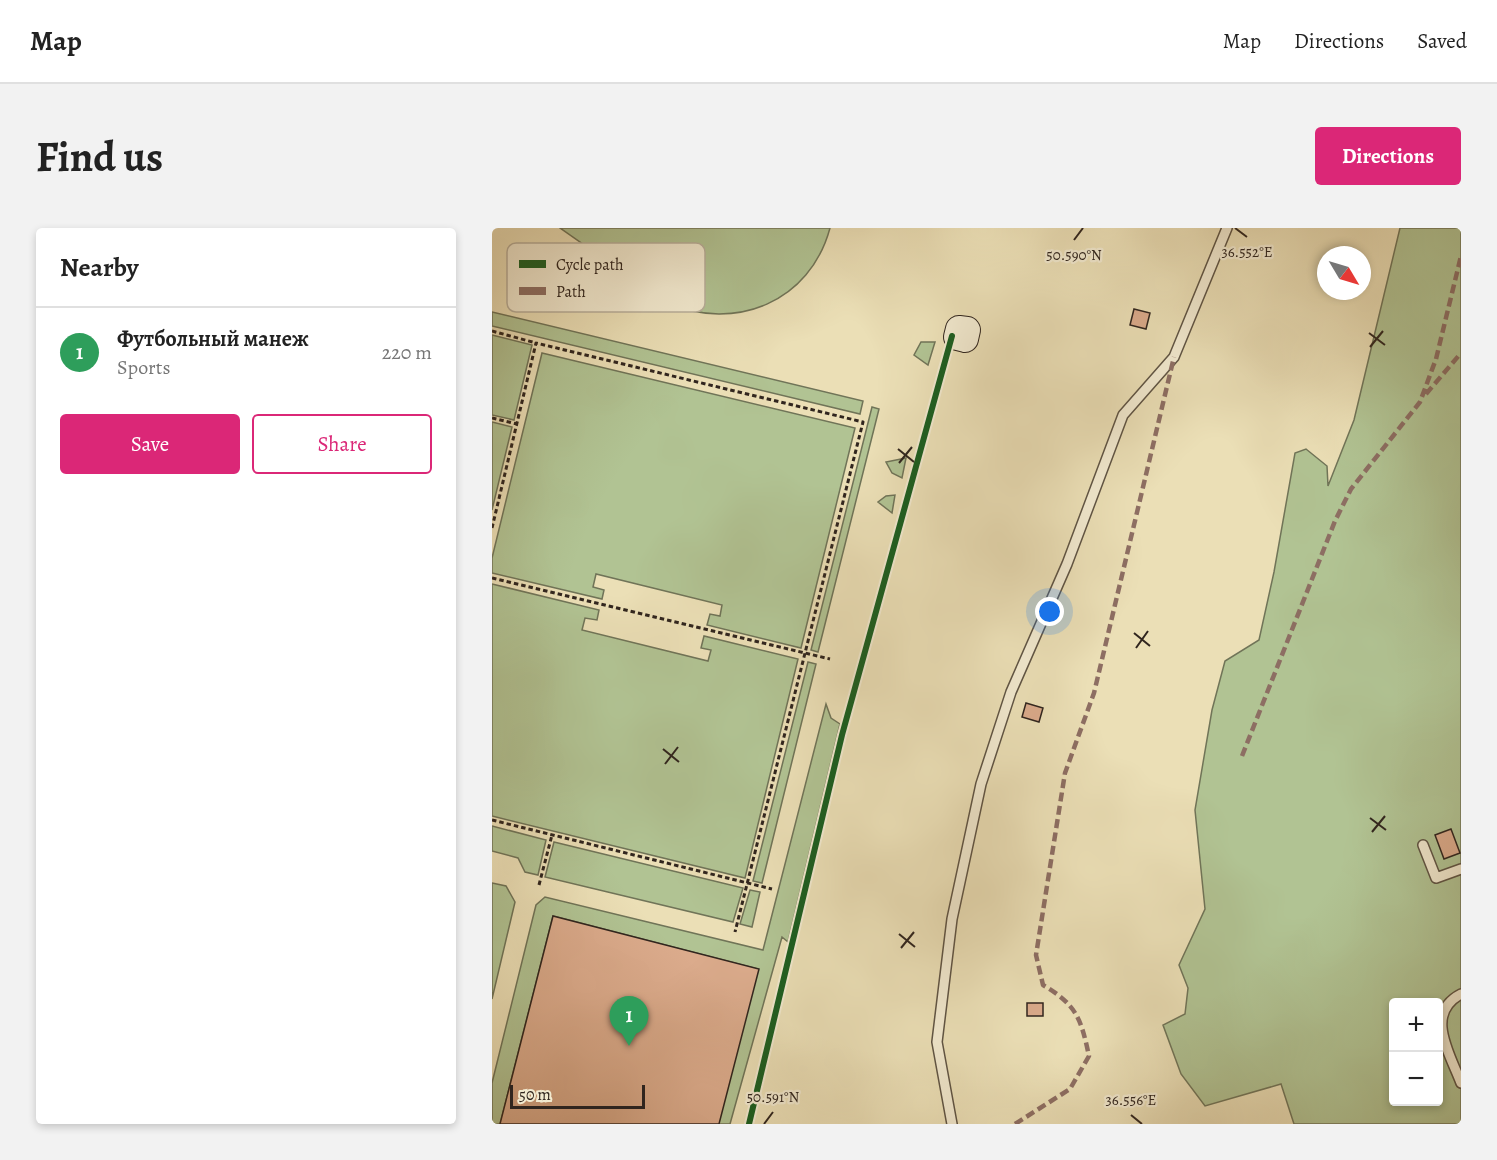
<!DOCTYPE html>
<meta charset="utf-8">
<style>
:root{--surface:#fff;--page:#f2f2f2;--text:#222;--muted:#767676;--line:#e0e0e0;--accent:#db2777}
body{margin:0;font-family:Alegreya,serif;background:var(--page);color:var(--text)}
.controls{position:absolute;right:18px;bottom:18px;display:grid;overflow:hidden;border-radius:6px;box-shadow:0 3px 9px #0003}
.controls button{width:54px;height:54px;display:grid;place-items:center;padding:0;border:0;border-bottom:2px solid var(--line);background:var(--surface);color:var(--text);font:30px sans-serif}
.compass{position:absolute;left:825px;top:18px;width:54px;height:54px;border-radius:50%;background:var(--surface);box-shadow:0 3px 9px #0003;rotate:128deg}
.scale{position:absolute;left:18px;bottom:15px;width:135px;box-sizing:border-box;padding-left:6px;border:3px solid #30251e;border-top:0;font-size:16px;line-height:21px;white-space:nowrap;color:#30251e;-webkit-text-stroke:4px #f2ead0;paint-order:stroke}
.you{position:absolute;left:558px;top:384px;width:21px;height:21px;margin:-15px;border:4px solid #fff;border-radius:50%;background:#1a73e8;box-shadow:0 0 0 9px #1a73e833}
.badge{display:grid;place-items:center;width:39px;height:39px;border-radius:50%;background:var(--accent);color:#fff;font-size:20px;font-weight:700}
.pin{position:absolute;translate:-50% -50px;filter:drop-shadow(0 2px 3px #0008)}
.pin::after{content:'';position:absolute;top:32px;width:21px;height:18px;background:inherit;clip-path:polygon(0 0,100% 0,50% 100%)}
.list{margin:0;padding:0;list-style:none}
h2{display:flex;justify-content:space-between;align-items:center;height:78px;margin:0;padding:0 24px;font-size:26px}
h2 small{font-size:20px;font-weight:400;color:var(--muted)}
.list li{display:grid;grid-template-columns:39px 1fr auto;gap:18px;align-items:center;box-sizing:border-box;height:90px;padding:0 24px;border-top:2px solid var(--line)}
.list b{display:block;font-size:22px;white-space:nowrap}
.list p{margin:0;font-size:20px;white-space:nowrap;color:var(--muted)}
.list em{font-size:20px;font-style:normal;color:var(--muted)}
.actions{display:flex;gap:12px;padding:18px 24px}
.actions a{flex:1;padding:14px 0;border:2px solid var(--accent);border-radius:6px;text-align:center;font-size:21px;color:var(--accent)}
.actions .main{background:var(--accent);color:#fff}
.map{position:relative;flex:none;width:969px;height:896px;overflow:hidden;border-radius:6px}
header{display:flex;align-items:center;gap:36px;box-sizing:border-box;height:84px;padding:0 30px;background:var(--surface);border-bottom:2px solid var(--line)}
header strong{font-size:28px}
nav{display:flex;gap:33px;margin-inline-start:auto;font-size:21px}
.intro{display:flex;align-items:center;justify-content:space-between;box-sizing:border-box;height:144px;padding:0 36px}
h1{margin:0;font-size:42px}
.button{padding:15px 27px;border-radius:6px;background:var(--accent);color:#fff;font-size:21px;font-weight:700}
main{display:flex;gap:36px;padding:0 36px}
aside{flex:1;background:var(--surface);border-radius:6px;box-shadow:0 3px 9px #0003}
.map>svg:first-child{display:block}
.green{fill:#b1c393;stroke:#707458;stroke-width:1.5;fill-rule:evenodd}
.building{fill:#dbab8c;stroke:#30251e;stroke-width:1.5}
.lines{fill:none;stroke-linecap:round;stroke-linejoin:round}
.lane-casing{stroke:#5f5444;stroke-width:12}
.secondary-casing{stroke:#30251e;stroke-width:28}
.path{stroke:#30251e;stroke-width:3;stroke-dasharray:4.5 3;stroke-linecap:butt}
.lane{stroke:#f2ead0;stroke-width:9}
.secondary{stroke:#f2ead0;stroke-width:26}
.quiet{stroke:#8d6e63;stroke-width:4.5;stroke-dasharray:9 4.5;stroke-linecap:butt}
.cycleway-casing{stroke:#f2ead0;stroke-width:10}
.cycleway{stroke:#1b5e20;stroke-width:6}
.ticks{fill:none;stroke:#30251e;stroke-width:2}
.key{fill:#f2ead0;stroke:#b8af9b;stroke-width:1.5}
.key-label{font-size:16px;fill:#30251e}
.ticks-label{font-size:15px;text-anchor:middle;fill:#30251e;stroke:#f2ead0;stroke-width:4.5;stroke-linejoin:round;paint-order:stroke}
</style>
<header>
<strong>Map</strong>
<nav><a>Map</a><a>Directions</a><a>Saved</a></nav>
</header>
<div class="intro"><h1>Find us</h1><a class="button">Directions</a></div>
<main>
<aside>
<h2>Nearby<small></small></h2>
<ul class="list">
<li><span class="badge" style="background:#2e9e5b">1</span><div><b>Футбольный манеж</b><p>Sports</p></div><em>220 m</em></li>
</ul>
<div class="actions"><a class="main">Save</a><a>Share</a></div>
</aside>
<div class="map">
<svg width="969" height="896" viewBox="0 0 969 896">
<rect width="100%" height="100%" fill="#ebdfb6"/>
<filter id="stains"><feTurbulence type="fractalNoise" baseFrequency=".00333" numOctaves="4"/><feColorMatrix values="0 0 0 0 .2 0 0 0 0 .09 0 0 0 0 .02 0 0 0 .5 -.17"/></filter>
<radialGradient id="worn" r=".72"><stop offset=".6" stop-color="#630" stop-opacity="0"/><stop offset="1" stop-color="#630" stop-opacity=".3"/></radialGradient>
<!-- green -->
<path class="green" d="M68,0H338C318,74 244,104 175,75Z
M908,0H969V896H802L789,856L713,878L689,846L671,797L693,786L696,760L687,737L713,681L703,582L720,482L733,433L767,412L782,344L803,225L814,221L835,238L836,258L862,192ZM902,774H946V874H902Z
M0,84L371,173L368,186L0,98Z
M0,107L40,117L22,192L0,187Z
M429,114H443L436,137L422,127Z
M50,125L363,200L309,420L215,397L218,386L228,388L230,377L104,346L101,359L112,362L110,371L0,345V330Z
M380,179L387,181L326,424L319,422Z
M0,194L20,199L0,282Z
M414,230L410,250L400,245L394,234Z
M403,267L400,285L386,274L394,268Z
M0,356L107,382L105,392L93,390L90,402L216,433L219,422L209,420L212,408L306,431L253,650L0,588Z
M316,434L324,436L270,655L261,653Z
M334,476L339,490L348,496L296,714L290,709L238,896H226L266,741L61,688L8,896H0V855L44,677L53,669L271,722Z
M0,598L54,612L46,647L33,644L26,630L0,623Z
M62,614L251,660L241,694L53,649Z
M0,655L14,658L23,674L0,771Z
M258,662L268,664L260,699L248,696Z"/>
<!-- building -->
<path class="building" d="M642,81L658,85L654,101L638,97Z
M534,475L551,480L547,494L530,489Z
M959,601L968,625L952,631L943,607Z
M61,688L267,741L227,896H8Z
M535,775H551V788H535Z"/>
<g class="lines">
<defs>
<path id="lane" d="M931,617L944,650L969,641
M969,766C932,785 958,826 969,855
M460,896L445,814L460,691L489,556L519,464L575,336L631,187L682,129L735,0"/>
<path id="secondary" d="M467,101L475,102L473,111L465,109Z"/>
</defs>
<!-- lane casing -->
<use href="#lane" class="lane-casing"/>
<!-- secondary casing -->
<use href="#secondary" class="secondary-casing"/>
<!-- path -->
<path class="path" d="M0,103L44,115
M0,190L25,196
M0,300L44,115L371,194L243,704
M0,350L338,431
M0,592L280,661
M47,657L60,607"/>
<!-- lane -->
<use href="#lane" class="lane"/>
<!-- secondary -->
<use href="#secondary" class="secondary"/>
<!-- quiet -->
<path class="quiet" d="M934,166L969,125
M750,528L843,293L859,261L928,174L944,131L969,28
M523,896L578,861L597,828C589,791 585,777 551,757L544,727L573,545L602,465L682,129"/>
<defs>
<path id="cycleway" d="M257,896L350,507L460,108"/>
</defs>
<!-- cycleway casing -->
<use href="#cycleway" class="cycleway-casing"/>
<!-- cycleway -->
<use href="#cycleway" class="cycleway"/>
</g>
<!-- ticks -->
<path class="ticks" d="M743,0L755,9M582,12L591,0M877,105L893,117M878,119L891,103M406,221L422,234M407,235L420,219M642,405L658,418M644,420L656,403M171,521L187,534M173,536L186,519M878,590L894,602M880,604L893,588M407,706L423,719M409,720L422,704M639,887L650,896M272,896L281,884"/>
<!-- legend -->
<rect x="15" y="15" width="198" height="69" rx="9" class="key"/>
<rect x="27" y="32" width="27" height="8" fill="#1b5e20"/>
<rect x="27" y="59" width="27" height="8" fill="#8d6e63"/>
<g class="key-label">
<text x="64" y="42">Cycle path</text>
<text x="64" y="69">Path</text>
</g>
<g class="ticks-label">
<text x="755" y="29">36.552°E</text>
<text x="582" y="32">50.590°N</text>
<text x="281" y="874">50.591°N</text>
<text x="639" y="877">36.556°E</text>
</g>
<rect width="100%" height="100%" filter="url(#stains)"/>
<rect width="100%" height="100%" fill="url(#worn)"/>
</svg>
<div class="controls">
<button>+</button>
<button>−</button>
</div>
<svg class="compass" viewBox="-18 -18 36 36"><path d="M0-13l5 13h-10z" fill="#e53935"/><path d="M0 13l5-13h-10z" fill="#767676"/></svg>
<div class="scale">50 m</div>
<div class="you"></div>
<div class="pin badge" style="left:137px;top:818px;background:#2e9e5b">1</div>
</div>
</main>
